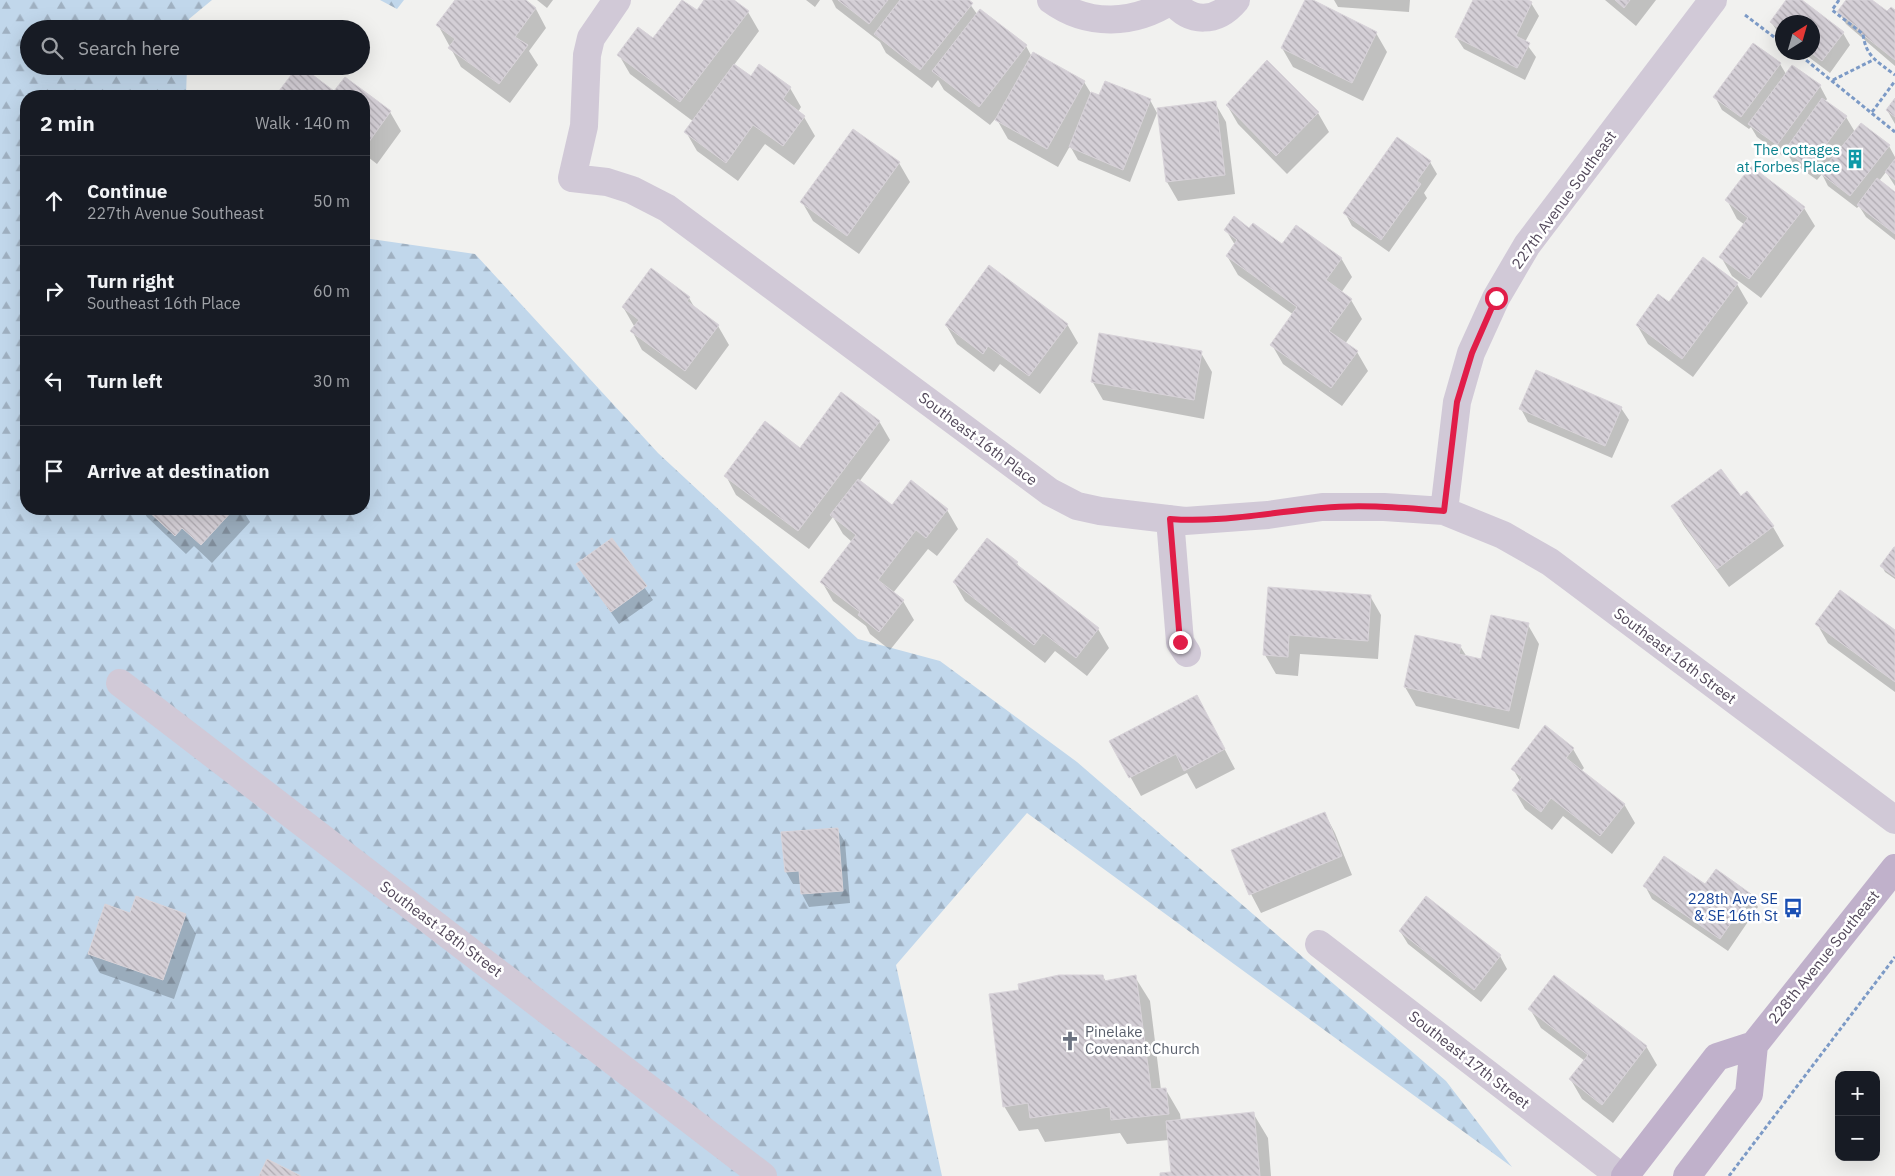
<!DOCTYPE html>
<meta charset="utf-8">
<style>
:root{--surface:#171b24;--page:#20242c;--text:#f1f3f6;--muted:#9ea1a6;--line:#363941}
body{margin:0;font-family:"IBM Plex Sans",sans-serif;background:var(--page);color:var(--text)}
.controls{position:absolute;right:15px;bottom:15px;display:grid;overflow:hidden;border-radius:10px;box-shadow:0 5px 20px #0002}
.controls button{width:45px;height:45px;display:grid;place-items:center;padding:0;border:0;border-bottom:1px solid var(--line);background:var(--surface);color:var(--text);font:25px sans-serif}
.compass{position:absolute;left:1775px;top:15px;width:45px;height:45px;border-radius:50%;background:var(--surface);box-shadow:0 5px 20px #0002;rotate:37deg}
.stop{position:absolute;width:15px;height:15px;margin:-11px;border:4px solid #e11d48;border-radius:50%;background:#fff}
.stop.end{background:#e11d48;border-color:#fff;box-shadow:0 1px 5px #0008}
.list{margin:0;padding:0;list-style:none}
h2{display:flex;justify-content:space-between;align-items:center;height:65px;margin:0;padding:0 20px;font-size:21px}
h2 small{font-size:16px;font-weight:400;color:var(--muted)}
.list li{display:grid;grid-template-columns:32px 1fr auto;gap:15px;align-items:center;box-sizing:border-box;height:90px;padding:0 20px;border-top:1px solid var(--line)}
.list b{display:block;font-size:19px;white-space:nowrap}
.list p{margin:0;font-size:16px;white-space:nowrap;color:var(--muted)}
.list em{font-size:16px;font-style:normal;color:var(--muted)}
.icon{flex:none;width:28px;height:28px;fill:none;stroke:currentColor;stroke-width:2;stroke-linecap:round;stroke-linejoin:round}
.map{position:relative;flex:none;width:1895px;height:1176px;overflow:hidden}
.search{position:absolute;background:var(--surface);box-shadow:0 5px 20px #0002;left:20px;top:20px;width:350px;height:55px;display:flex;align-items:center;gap:12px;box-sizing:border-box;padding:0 18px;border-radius:28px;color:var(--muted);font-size:19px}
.panel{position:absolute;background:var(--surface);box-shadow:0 5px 20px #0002;left:20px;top:90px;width:350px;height:425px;border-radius:20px}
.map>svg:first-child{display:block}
.forest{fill:url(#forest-firs)}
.shadow{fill:#0003}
.building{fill:url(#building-back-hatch);stroke:#d8d3d9}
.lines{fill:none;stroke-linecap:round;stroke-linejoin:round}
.path{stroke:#7c9ac6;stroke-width:3;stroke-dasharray:4 2.5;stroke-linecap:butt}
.minor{stroke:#d1c9d7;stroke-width:28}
.major{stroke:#c0b1cb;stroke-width:28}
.route{stroke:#e11d48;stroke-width:6}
.labels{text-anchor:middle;stroke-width:5;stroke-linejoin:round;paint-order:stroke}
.culture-label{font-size:15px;fill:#0d838f;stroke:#fff;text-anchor:end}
.street-label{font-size:15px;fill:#52485a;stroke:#fff}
.transit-label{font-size:15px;fill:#164399;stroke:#fff;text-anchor:end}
.worship-label{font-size:15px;fill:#5b616d;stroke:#fff;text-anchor:start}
</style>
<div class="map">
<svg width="1895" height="1176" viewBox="0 0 1895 1176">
<defs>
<pattern id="forest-firs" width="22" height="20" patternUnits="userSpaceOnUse" patternTransform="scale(1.25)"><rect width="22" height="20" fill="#c1d7eb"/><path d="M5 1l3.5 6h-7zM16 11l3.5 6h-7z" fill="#9fb0c1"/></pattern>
<pattern id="building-back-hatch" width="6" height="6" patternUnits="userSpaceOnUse" patternTransform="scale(1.25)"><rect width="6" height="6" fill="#d4cfd6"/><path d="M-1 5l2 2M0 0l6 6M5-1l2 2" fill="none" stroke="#afaab1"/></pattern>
</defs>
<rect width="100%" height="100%" fill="#f1f1ef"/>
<!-- forest -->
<path class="forest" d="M0,0H212L189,19V29H29V66H187L186,96H26V509H364V238L475,254L658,453L858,639L940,661L1077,762L1446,1081L1512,1167L1027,813L896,965L942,1176H0Z
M380,0H404L397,9Z"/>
<!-- shadow -->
<path class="shadow" d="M456,0H523L536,9L546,28L529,51L538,65L510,103L461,67L438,25Z
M537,0H553L547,8Z
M706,0H732L748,12L759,31L734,65L751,77L790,88L801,107L798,112L804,117L815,136L794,165L765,144L738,181L697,151L686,132L694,122L630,74L619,55L654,40L697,12Z
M806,0H820L815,7Z
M832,0H967L977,14L1026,46L1032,57L1084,82L1092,95L1150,100L1157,113L1130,182L1078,160L1070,146L1058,167L1008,139L996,118L990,125L944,90L938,80L932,88L886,53L880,42L836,8Z
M1306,0L1376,33L1387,52L1363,101L1293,67L1282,48Z
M1334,0H1410L1409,12L1338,7Z
M1475,0H1525L1531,3L1539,16L1525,42L1536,57L1525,80L1464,49L1456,37Z
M1605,0H1656L1636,26Z
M1788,0H1800L1843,33L1850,45L1830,73L1802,52H1812V22H1782V38L1771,22Z
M1848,0H1870L1888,13L1895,11V66L1846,24L1839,12Z
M1267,62L1318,113L1329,132L1287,174L1238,124L1227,105Z
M1780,64L1786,74L1820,86L1827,99L1825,102L1846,117L1855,132L1889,146L1895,157V186L1886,172L1879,181L1895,193V240L1866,217L1859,206L1857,208L1828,186L1822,174L1817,180L1793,163L1787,153L1784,157L1757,137L1751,127L1749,129L1722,110L1715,97Z
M346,78L390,112L401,131L377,164L364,154V96H284L281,91L335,93Z
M1895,100V124L1887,110Z
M1215,103L1226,122L1235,194L1178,201L1167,182Z
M854,130L899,163L910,182L859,254L813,221L802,202Z
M1430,162L1437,174L1424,193L1427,198L1389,252L1352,226L1345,213Z
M1727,200L1804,208L1815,226L1761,298L1732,276L1721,257L1745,225L1737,219Z
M1250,229L1283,246L1341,258L1352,277L1341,293L1351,300L1362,319L1345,344L1357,352L1368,371L1342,406L1283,364L1272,345L1294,315L1238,275L1227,256L1235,245L1226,230Z
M1737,284L1748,303L1693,377L1648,344L1637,325L1670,304Z
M689,298L696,310L718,326L729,345L696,390L642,350L632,331L634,326L623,307Z
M1067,324L1078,343L1040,394L1000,364L994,372L957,344L946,325Z
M1201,353L1212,372L1204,419L1103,400L1092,381Z
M1621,408L1629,420L1612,458L1528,422L1521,409Z
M879,421L890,440L859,482L892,507L947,510L958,529L937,556L928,549L893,593L903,601L914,620L890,650L870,634L866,626L833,601L822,582L852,542L843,534L833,517L809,549L736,495L726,476Z
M1747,492L1773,527L1784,546L1729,587L1684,526L1673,507L1741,497Z
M142,509H242L250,522L212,563L194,546L186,554L147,517Z
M612,540L653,600L619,624L578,565Z
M987,540L1017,563L1020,569L1098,629L1109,648L1087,676L1055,651L1045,663L965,601L954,582Z
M1895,549V579L1885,572L1882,566Z
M1269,589L1370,596L1381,615L1378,659L1300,654L1298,676L1276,674L1265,655Z
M1817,624L1895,632V692L1828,643Z
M1528,625L1539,644L1519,729L1416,706L1405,687L1460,646L1467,657L1482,661Z
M1207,716L1235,769L1196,789L1187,773L1141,796L1111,742Z
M1573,749L1584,768L1581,771L1624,804L1635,823L1612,854L1563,816L1552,830L1525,809L1514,790L1520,781L1513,769Z
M1325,814L1335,833L1352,875L1261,913L1251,894Z
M837,829L845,842L850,903L809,907L802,894L801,884H793L786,872Z
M1645,886H1706L1750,894L1758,907L1728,951L1652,899Z
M1426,898L1500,956L1507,969L1481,1002L1408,944L1400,931Z
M185,915L196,934L174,999L100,973L89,954Z
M1103,976L1106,982L1135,977L1150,1001L1161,1090H1166L1180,1114L1181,1121L1253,1113L1268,1138L1271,1176H1161L1172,1173L1169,1140L1127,1144L1120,1133L1045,1142L1038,1129L1019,1131L1004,1106Z
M1530,1009L1646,1046L1657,1065L1613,1123L1582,1099L1571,1080L1585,1061L1541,1028Z"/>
<!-- building -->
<path class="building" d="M455,0H526L536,8L515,37L528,45L499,84L448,48L455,39L436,25Z
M682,0L697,10L704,0H734L749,11L680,102L617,55L638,27L653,38Z
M838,0H888L869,24Z
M900,0H969L973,3L920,70L874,34Z
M1305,0H1313L1377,32L1352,83L1281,48Z
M1473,0H1528L1532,2L1516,36L1530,43L1517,68L1455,37Z
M1615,0H1630L1624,8Z
M1786,0H1802L1844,32L1822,61L1810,52H1812V22H1782V31L1770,22Z
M1846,0H1872L1887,11L1891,7L1895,10V60L1857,30L1859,28L1837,12Z
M980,9L1027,45L979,107L932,71Z
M1753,43L1781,63L1741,117L1713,97Z
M1033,52L1085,81L1047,149L995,120Z
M1267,60L1319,112L1276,156L1226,105Z
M734,64L751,76L759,64L791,87L783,99L805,116L783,146L753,125L726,163L684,132Z
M1792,65L1821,85L1777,145L1748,124Z
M298,66H301L334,91L345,77L391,111L366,146L364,144V96H286L279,91Z
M1105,81L1151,99L1123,170L1069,147L1091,92L1099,95Z
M1822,98L1847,116L1809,168L1785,150Z
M1895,98V117L1886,110Z
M1216,101L1225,175L1166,182L1157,108Z
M1861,123L1890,145L1850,196L1820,173Z
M853,129L900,162L847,236L800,202Z
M1397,137L1431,161L1417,181L1421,184L1381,240L1343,213Z
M1895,159V180L1885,172Z
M1751,166L1805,207L1749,279L1719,257L1748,218L1725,200Z
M1877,178L1895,192V234L1857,205Z
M1234,216L1249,228L1253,223L1282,244L1296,225L1342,258L1326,280L1352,299L1329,331L1358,351L1331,388L1270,345L1297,307L1226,256L1237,240L1224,230Z
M1703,257L1738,283L1682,359L1636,325L1658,294L1669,302Z
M989,265L1068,324L1029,376L988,346L983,354L945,325Z
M651,268L690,297L687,301L719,325L685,371L630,331L639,320L622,307Z
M1099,333L1202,351L1194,400L1091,382Z
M1536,370L1622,407L1605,446L1519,409Z
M841,392L880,421L798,531L724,476L765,421L800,448Z
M1721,469L1741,496L1747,491L1774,526L1717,569L1671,506Z
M858,479L892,505L911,480L948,509L926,538L916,530L878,580L904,600L879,632L858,615L860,612L820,582L856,535L830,515Z
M146,509H234L201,545L182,528L175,536Z
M612,538L647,586L611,612L576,564Z
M987,538L1018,562L1016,564L1099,628L1076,658L1043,633L1034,645L953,582Z
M1894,547H1895V577L1880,566Z
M1268,587L1371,595L1368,641L1289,635L1288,657L1263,655Z
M1840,590L1895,630V682L1815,624Z
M1491,615L1529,623L1509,711L1404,687L1415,635L1461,645L1459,654L1481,659Z
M1197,695L1225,749L1184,771L1176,754L1129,778L1109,741Z
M1545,725L1574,748L1566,758L1625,804L1600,836L1551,798L1541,812L1512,790L1522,777L1511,769Z
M1325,812L1342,856L1249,895L1231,850Z
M838,828L843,891L801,894L799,871L785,872L781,832Z
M1664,856L1705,884L1716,869L1751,894L1720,939L1643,886Z
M136,896L186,914L163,980L88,954L105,904L130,913Z
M1426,896L1501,955L1474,990L1399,931Z
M1059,975H1103L1104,981L1136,975L1151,1089L1166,1088L1169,1114L1111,1120L1110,1107L1030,1118L1028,1103L1003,1107L989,994L1019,990L1018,984Z
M1554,975L1647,1046L1602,1105L1569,1079L1588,1055L1528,1009Z
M1254,1112L1260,1176H1160V1173L1171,1172L1166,1121Z
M267,1159L301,1176H259Z"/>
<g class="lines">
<!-- path -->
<path class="path" d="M1839,0L1832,10L1863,34C1866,57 1877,61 1895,75
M1745,15L1782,43
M1796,52L1895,132
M1833,80L1875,59
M1872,112L1895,81
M1729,1176L1895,957"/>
<!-- minor -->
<path class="minor" d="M617,0L591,38L587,55L584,126L572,178L607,182L632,190L667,208L1050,492L1077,506L1100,511L1185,521L1268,515L1322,507H1384L1444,511L1503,535L1550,562L1895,820
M1051,0C1088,27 1134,25 1172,0
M1172,0C1190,24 1217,23 1236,0
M1444,511L1457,402L1471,353L1496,298L1527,245L1713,0
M1170,519L1180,642L1187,653
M120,683L763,1176
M1319,944L1620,1176"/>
<!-- major -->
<path class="major" d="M1625,1176L1717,1057L1754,1045
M1687,1176L1749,1094L1754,1045L1895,868"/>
</g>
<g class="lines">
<!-- route -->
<path class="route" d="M1180,642L1170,519C1220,523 1271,512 1322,508C1362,504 1403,508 1444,511L1457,402L1472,353L1496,298"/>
</g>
<!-- icons -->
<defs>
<symbol id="building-bare" viewBox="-9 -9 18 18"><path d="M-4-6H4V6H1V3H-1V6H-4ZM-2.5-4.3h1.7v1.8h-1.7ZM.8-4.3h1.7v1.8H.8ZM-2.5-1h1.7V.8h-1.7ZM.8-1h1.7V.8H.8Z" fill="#0f9aa8" stroke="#fff" stroke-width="2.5" paint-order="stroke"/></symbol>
<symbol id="bus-bare" viewBox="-9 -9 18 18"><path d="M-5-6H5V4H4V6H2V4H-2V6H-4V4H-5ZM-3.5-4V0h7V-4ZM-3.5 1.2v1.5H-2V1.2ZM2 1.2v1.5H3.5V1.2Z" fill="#1a4fb4" stroke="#fff" stroke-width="2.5" paint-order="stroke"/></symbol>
<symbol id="church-bare" viewBox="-9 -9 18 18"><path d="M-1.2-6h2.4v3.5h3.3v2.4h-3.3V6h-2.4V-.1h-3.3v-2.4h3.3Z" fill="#6b7280" stroke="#fff" stroke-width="2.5" paint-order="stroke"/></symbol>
</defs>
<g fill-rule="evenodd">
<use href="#building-bare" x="1841" y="145" width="28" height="28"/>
<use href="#bus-bare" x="1779" y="894" width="28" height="28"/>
<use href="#church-bare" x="1056" y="1027" width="28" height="28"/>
</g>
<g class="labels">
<!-- culture labels -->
<g class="culture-label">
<text x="1840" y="155">The cottages<tspan x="1840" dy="17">at Forbes Place</tspan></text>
</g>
<!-- street labels -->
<g class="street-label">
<text transform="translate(1564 200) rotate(-54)" y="5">227th Avenue Southeast</text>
<text transform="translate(978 439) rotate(37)" y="5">Southeast 16th Place</text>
<text transform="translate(1675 656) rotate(37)" y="5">Southeast 16th Street</text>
<text transform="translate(441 929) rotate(37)" y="5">Southeast 18th Street</text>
<text transform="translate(1824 957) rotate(-51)" y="5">228th Avenue Southeast</text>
<text transform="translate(1469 1060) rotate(38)" y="5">Southeast 17th Street</text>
</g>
<!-- transit labels -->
<g class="transit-label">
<text x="1778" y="904">228th Ave SE<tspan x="1778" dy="17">&amp; SE 16th St</tspan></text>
</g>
<!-- worship labels -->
<g class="worship-label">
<text x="1085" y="1037">Pinelake<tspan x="1085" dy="17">Covenant Church</tspan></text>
</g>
</g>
</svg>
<div class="controls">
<button>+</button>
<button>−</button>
</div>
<svg class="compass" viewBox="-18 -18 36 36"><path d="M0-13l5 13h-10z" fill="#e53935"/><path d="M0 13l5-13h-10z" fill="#9ea1a6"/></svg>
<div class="stop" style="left:1496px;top:298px"></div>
<div class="stop end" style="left:1180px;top:642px"></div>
<div class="search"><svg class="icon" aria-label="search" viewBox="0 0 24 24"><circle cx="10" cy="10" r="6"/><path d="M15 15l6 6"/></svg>Search here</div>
<section class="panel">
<h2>2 min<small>Walk · 140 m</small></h2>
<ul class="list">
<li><svg class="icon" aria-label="ahead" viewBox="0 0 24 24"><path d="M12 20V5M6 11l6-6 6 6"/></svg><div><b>Continue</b><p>227th Avenue Southeast</p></div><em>50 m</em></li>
<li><svg class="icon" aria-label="right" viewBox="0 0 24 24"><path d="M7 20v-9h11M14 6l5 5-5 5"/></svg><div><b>Turn right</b><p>Southeast 16th Place</p></div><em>60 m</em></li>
<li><svg class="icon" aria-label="left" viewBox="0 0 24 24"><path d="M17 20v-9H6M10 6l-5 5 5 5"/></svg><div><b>Turn left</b></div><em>30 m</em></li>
<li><svg class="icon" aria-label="arrive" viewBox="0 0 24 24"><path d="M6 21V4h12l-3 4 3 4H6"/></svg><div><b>Arrive at destination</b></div></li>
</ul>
</section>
</div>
